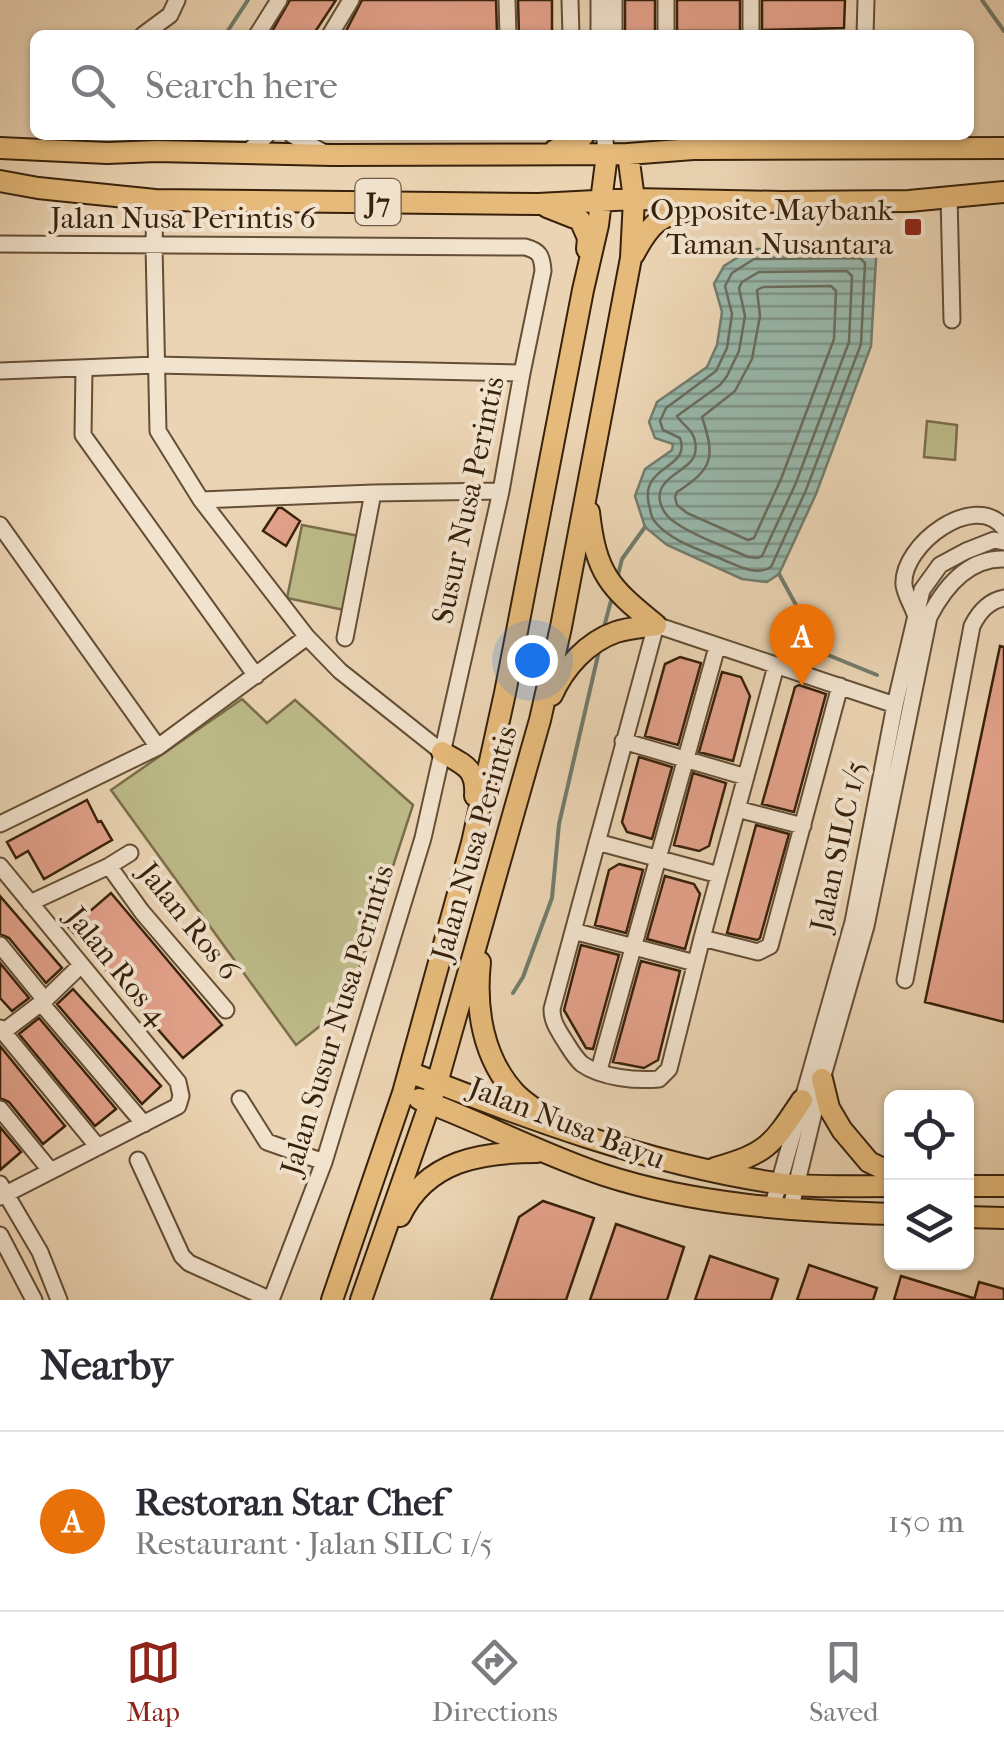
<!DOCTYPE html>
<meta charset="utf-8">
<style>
:root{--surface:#fff;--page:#f2f2f3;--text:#2b2b33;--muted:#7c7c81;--line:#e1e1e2;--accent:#8f2418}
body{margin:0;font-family:"IM FELL French Canon",serif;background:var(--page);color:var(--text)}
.controls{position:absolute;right:30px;bottom:30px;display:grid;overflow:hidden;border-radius:15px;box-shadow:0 2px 8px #0004}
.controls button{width:90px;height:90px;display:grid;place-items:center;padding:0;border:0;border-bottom:2px solid var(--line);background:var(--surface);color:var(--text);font:50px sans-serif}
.you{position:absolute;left:532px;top:660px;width:35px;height:35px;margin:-25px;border:8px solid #fff;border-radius:50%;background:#1a73e8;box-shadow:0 0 0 15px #1a73e833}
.badge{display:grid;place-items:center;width:65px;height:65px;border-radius:50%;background:var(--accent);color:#fff;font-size:32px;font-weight:700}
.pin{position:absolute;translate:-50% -82px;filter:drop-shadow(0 2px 5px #0008)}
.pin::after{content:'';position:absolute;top:52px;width:35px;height:30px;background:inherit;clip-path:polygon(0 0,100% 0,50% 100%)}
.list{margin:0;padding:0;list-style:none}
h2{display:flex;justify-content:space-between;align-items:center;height:130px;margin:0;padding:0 40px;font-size:42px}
h2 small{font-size:32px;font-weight:400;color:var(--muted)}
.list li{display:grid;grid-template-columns:65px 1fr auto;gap:30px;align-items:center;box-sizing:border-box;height:180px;padding:0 40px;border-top:2px solid var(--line)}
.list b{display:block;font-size:38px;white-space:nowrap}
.list p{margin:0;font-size:32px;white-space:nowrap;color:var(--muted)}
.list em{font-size:32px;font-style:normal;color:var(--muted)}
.icon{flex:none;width:55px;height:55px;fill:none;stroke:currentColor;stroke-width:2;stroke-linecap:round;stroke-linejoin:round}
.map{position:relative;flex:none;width:1004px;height:1300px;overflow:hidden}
.search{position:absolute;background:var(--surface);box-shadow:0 2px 8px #0004;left:30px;right:30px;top:30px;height:110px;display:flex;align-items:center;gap:25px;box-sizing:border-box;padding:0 35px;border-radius:15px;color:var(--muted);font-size:38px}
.sheet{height:310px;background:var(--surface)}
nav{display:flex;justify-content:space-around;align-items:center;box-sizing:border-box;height:140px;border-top:2px solid var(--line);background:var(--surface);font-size:28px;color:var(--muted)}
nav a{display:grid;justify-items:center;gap:5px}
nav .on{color:var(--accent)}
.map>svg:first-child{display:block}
.park{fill:#bdbb89;stroke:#7a6e4a;stroke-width:2.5}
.water{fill:url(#water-rules);stroke:#717c6c;stroke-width:2.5}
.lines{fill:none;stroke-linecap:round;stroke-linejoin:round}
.shore{stroke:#686c5c;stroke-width:2.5}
.stream{stroke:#717c6c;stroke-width:4}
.building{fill:#e3a18a;stroke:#37210b;stroke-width:2.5}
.minor-casing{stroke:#644e35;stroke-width:19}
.major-casing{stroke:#37210b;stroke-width:24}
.minor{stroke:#f2e3ce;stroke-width:15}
.major{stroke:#e6ba7a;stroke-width:20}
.poi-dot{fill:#8f2418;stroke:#f2e3ce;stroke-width:4}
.labels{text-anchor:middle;stroke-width:8;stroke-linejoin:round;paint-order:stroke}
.shield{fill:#f2e3ce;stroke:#6f5b46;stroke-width:2.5}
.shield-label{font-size:28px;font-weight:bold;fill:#37210b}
.poi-label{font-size:30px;fill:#37210b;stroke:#f2e3ce;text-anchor:end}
.street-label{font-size:30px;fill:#37210b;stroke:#f2e3ce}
</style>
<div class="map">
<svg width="1004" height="1300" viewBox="0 0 1004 1300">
<defs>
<pattern id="water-rules" width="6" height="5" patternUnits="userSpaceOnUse" patternTransform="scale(2.5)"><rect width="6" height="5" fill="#98b8ac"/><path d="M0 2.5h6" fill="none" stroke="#7d958a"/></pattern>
</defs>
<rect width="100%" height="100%" fill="#ebd4b3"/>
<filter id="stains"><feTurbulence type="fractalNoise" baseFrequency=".002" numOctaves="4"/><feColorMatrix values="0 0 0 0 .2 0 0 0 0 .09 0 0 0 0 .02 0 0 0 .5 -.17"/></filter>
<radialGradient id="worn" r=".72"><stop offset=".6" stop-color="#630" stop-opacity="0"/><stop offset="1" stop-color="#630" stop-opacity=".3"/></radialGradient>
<!-- park -->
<path class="park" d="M927,421L957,425L955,460L924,457Z
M302,525L359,536L344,610L287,598Z
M242,699L267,723L295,700L413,805L348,1004L296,1045L111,790Z"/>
<!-- water -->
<path class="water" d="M864,248L873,251L876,259L871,346L816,494L779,574L767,582L742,579L667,545L645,527L635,496L645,469L672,450L673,444L655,438L649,422L657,402L707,367L717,345L722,312L714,284L724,266L751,249Z"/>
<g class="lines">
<!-- shore -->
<path class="shore" d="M860,258L865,263L861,344L806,490L771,567C757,576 740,567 726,561C704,551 672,542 656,523C652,519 651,515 650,509C636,463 692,471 680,438L663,430L660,421L666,408L716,371L727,348L732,314L725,286L732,273L754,259Z
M847,271L852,276L849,342L795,485L762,556L758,558L748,557C725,546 697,538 676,523C663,515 653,497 665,483C677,468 700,466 695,441C693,429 682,425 677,416L720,385L727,376L739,351L745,316L739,288L742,282L759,272Z
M831,286L836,291L834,339L781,479L754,538L748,540L687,513L677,505L675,497L677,492C714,468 715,457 702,417L735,391L752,359L760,316L757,290L763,287Z"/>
<!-- stream -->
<path class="stream" d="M982,0L1004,31
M225,35L248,0
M779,574L813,636L828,655L877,675
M617,579L622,559L645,527
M604,627L612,597
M513,993L523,977L552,898L559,824L599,651"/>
</g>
<!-- building -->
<path class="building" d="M290,0H336L313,35H270Z
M362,0H496L497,33L346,31Z
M518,0H552V35H519Z
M625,0H655V35H625Z
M677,0H740V31H677Z
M762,0H845L844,28L762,30Z
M278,508H282L300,521L286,546L263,531Z
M1000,646L1004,647V1022L925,1002Z
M680,657L701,663L678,745L645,736L665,664Z
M722,672L741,677L750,696L733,761L699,752Z
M799,685L826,694L794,812L762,804L795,687Z
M639,757L672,767L652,839L627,832L622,822Z
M693,773L726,783L709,846L699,851L674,845Z
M87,800L98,822L101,821L112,840L44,879L28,851L16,858L7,842Z
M756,825L789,834L760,938L757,940L727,933Z
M619,864L643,870L626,933L595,925L609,870Z
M665,876L694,884L700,894L685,949L647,939Z
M111,893L222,1025L183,1058L64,922L83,906L88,913Z
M0,896L62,968L46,983L9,938L0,934Z
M581,945L619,955L593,1049L586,1048L564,1010Z
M641,961L680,971L658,1060L644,1068L613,1062Z
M0,963L29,998L12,1011L0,998Z
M73,989L161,1086L142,1104L57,1004Z
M39,1018L116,1109L95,1126L19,1034Z
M0,1046L65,1126L43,1144L9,1102L0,1098Z
M0,1127L21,1152L0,1170Z
M543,1201L594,1218L566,1300H491L519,1217Z
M616,1224L684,1247L667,1300H590Z
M710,1256L778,1279L771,1300H695Z
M809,1265L877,1288L873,1300H797Z
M901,1276L973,1298V1300H894Z
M979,1282L1004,1289V1300H974Z"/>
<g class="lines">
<defs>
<path id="minor" d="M507,0L508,35
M570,0L571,35
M599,0V35
M614,0V35
M751,0V35
M143,35L170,15L177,0
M257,35L279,0
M330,35L351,0
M666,35V0
M865,35L866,0
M292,135L323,152
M604,135L607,154
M245,154L267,135
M949,196L952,320
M155,200L154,246L158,431L201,500L307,637L340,671L442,752
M0,244L525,247C540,251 542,256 543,271L522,373L501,491L423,838L324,1162L271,1300
M84,369L83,435L256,676
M0,371L156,365L522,373
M201,500L373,493L501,491
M0,525L158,747
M915,614C912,605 905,594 904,585C901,545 975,490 1004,528
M345,638L373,493
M776,666L702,938L669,1069L659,1079C636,1081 602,1078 582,1064C574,1057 569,1047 563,1038C557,1028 552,1021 552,1009L656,625L895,705
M623,741L746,777
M737,809L803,826
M0,824L158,747L307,637
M597,842L719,875
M0,866L178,1082L181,1096L178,1106L0,1197
M109,866L142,912L226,1010
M30,903L109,866L130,853
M573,931L695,963
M702,938L758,952L770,946L840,686
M0,945L45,1000
M905,980L972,626C979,612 988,601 1004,598
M41,1003L144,1124
M0,1028L98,1147
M3,1032L45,1000L80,966
M599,1070L717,647
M240,1099L267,1142L324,1162
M0,1109L50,1170
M138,1160L182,1256L189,1263L271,1300
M0,1184L40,1252L59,1300
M772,1208L853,922L895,705L922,590L940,565L966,551L994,540L1004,542
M790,1211L822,1079L866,926L929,617C944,588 968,558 1004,559
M0,1235L34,1300"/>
<path id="major" d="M0,148L107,153L157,151L332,155L628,154L693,149L1004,148
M555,150L576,143L584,135
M0,181L38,188L155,200L538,204L634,199L782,202L909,201L1004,192
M547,207L580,220L588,238L587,249
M634,254C650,224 660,213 695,210
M589,512C596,574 609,587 656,625
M552,695C564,668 587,642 616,632C628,628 643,627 656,625
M442,752C464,765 477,768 475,796
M480,962C475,1009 483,1059 516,1094C525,1103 537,1110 547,1118
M409,1072C528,1119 649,1164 776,1183C814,1188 854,1186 892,1186
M822,1079L829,1108L842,1130L869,1162L892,1173
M419,1099C481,1122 541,1154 604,1175C696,1205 795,1211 892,1214
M715,1168C768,1153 772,1145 802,1100
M966,1186H1004
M400,1216C427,1160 482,1152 537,1152
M966,1217L1004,1218
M332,1300L403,1093L472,843L505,693L583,290L598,225L607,154
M361,1300L437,1083L540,720L561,627L631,258L634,199L628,154"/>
</defs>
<!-- minor casing -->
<use href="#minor" class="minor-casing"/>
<!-- major casing -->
<use href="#major" class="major-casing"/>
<!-- minor -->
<use href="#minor" class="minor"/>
<!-- major -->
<use href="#major" class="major"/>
</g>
<!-- markers -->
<rect class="poi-dot" x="903" y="217" width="20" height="20" rx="5"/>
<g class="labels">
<!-- shield labels -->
<rect class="shield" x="355.5" y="179" width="45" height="46" rx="8"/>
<g class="shield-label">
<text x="378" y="212">J7</text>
</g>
<!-- poi labels -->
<g class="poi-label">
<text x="893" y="220">Opposite Maybank<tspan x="893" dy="34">Taman Nusantara</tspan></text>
</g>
<!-- street labels -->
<g class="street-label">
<text x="183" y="228">Jalan Nusa Perintis 6</text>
<text transform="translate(468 500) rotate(-78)" y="10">Susur Nusa Perintis</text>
<text transform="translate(474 843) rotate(-74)" y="10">Jalan Nusa Perintis</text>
<text transform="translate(838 846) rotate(-78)" y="10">Jalan SILC 1/5</text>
<text transform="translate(189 921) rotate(51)" y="10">Jalan Ros 6</text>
<text transform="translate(117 966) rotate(51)" y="10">Jalan Ros 4</text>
<text transform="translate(337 1020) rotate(-73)" y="10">Jalan Susur Nusa Perintis</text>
<text transform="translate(567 1123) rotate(21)" y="10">Jalan Nusa Bayu</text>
</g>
</g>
<rect width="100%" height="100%" filter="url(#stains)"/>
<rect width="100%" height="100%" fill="url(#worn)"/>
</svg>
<div class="controls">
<button><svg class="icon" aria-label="locate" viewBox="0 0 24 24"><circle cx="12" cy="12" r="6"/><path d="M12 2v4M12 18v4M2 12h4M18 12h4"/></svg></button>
<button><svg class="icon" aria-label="layers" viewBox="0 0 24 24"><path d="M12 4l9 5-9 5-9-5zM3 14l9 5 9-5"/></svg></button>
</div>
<div class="you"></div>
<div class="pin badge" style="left:802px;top:686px;background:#e8710a">A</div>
<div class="search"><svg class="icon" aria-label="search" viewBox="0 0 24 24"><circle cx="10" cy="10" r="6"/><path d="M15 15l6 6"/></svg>Search here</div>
</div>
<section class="sheet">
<h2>Nearby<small></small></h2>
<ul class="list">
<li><span class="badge" style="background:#e8710a">A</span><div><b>Restoran Star Chef</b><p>Restaurant · Jalan SILC 1/5</p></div><em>150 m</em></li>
</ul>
</section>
<nav>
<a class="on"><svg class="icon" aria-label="map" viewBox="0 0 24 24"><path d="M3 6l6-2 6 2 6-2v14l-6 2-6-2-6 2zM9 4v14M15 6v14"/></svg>Map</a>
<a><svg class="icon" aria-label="directions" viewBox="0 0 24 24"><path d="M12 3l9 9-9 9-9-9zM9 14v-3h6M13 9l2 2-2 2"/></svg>Directions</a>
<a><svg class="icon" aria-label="saved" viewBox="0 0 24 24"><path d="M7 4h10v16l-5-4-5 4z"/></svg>Saved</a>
</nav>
